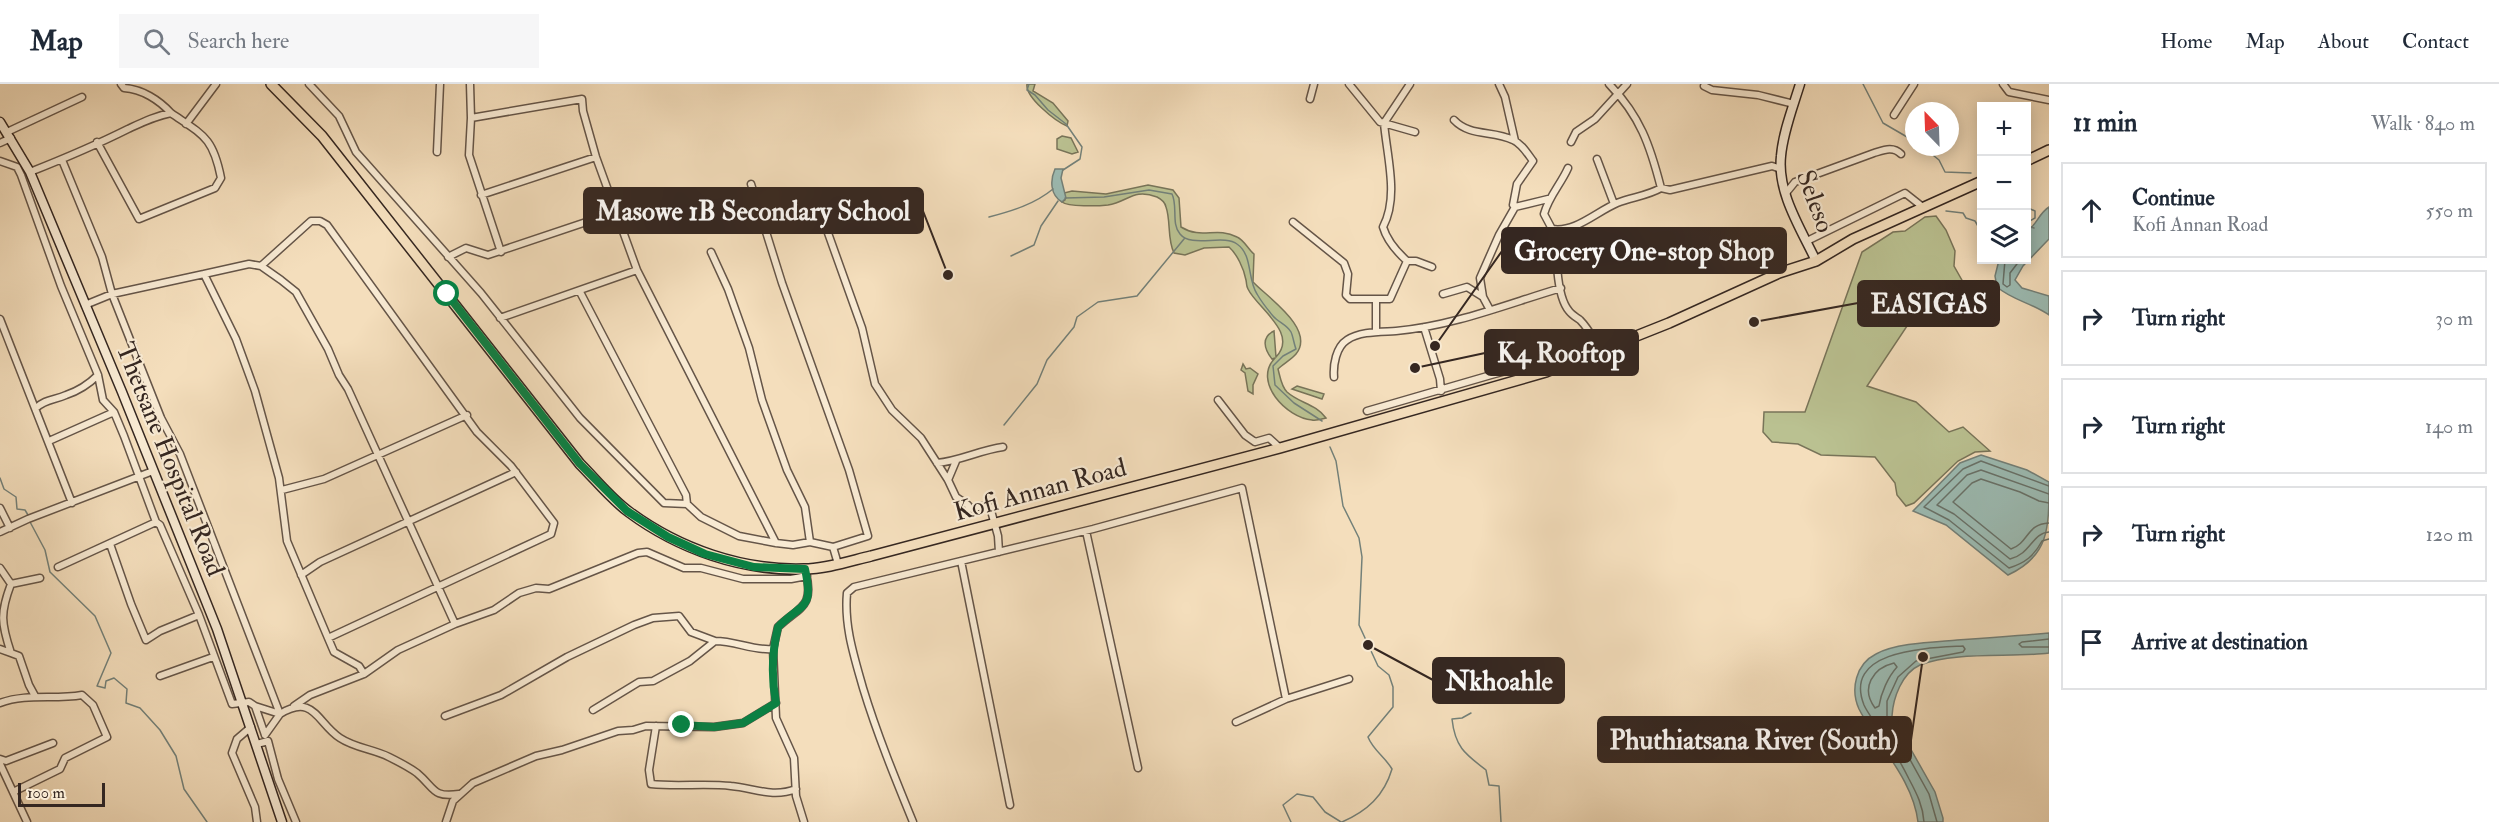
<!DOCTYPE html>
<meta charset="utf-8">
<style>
:root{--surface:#fff;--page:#f6f6f7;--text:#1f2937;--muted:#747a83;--line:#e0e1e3}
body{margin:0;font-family:"IM FELL Double Pica",serif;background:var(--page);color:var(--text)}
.controls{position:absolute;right:18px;top:18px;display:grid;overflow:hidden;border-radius:0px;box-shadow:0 3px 15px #0003}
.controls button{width:54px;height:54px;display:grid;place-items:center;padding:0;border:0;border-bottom:2px solid var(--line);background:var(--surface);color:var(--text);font:30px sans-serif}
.compass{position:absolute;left:1905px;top:18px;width:54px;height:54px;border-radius:50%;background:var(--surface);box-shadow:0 3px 15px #0003;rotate:337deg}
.scale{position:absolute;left:18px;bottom:15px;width:87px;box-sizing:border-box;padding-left:6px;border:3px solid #352721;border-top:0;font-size:16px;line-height:21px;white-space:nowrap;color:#352721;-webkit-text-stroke:4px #f8ead3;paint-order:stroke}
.stop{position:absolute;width:18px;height:18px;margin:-14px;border:4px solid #0b8043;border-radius:50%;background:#fff}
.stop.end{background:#0b8043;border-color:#fff;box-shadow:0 2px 6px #0008}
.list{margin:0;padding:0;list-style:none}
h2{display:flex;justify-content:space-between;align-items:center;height:78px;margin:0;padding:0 24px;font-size:26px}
h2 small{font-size:20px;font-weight:400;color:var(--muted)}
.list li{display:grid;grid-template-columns:39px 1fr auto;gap:18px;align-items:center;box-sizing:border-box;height:96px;margin:0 12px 12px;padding:0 12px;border:2px solid var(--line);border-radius:0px}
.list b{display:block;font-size:22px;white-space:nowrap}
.list p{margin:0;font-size:20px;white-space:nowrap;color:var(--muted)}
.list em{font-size:20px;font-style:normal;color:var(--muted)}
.icon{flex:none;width:33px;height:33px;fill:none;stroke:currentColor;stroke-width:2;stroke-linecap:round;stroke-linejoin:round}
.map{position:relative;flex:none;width:2049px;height:738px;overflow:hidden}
header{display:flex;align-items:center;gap:36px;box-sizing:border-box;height:84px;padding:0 30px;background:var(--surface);border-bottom:2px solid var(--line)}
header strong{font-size:28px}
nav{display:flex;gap:33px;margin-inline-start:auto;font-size:21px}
.search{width:420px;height:54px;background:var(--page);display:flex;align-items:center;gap:15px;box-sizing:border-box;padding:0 21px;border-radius:0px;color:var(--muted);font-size:22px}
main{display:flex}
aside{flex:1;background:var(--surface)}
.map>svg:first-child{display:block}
.green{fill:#bac191;stroke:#787459;stroke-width:1.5}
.water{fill:#9cbcb4;stroke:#738079;stroke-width:1.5}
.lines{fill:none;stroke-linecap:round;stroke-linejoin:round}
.shore{stroke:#68726a;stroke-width:1.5}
.stream{stroke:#738079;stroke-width:1.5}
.minor-casing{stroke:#655548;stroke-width:9}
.secondary-casing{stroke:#352721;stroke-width:11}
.primary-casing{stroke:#352721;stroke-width:12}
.minor{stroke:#f8ead3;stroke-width:6}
.secondary{stroke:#f8ead3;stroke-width:8}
.primary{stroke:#f4debc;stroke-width:9}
.route{stroke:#0b8043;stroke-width:8}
.labels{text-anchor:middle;stroke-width:4.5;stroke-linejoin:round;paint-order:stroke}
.street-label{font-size:26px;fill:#352721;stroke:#f8ead3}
.leader{fill:none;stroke:#352721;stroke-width:2}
.callout-dot{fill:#352721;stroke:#f8ead3;stroke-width:2}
.callout{fill:#352721;stroke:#352721;stroke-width:2}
.callout-label{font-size:27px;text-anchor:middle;font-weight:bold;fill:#fff}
</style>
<header>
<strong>Map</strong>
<div class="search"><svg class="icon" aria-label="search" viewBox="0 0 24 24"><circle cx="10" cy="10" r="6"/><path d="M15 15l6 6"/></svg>Search here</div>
<nav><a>Home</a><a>Map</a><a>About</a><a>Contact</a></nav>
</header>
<main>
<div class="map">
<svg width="2049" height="738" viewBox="0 0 2049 738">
<rect width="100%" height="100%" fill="#f4debc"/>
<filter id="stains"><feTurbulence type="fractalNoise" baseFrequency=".00333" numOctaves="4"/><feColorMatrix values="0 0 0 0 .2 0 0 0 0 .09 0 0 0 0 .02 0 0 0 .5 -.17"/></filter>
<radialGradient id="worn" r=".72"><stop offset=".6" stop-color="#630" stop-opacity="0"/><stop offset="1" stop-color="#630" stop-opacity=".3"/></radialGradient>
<!-- green -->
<path class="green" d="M1027,0H1035L1033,7L1053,19L1068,37L1067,42C1055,37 1025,13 1027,0Z
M1062,52L1071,54L1078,68L1072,70L1057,65V55Z
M1148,101L1173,106L1179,114L1181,143C1202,156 1216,142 1237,153C1244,156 1248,165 1254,170L1253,198C1267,213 1316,245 1296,270C1292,275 1283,280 1278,285C1280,292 1281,302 1287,308C1299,319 1316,320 1326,334C1322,335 1316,337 1312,336C1287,334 1252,298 1275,274L1272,275C1264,265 1261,253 1274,247L1276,273C1299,249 1257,224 1248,205C1246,201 1247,201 1246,196C1244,185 1237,170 1229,163L1204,164L1185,171L1174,169C1167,155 1171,137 1166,123C1165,118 1161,115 1157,113C1133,104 1128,118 1108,121C1099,122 1068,123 1062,118L1065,116L1064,109L1072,107L1106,110Z
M1936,132L1946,146L1955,167L1954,182L1963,198L1907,242L1867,302L1916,318L1949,348L1963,343L1990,367L1975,368L1958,377L1914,419L1906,422L1897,411L1895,399L1875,373L1821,371L1798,360L1772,358L1763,348L1764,328H1805L1862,168L1893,148L1905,147L1925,133Z
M1243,280L1246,285L1250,284L1258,290L1253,301V310L1248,307L1245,289L1241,286Z
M1297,302L1324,310L1322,315L1292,305Z"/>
<!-- water -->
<path class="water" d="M1055,85H1063L1061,94L1066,114L1062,118C1050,111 1050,96 1055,85Z
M2049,123V155L2023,182L2015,196L2022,204L2049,212V231C2032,219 2012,216 1997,203L1995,192L1999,176H2026L2027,147C2036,142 2039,129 2049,123Z
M1981,371L2027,386L2049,398C2049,445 2049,472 2008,491L1946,441L1913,427L1960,379Z
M2049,549V569C2011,574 1956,567 1920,581C1902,589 1893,614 1892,632L1935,708L1943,734V738H1918C1913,695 1878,662 1859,625C1850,605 1856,580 1876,570C1896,559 1934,558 1957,556C1988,554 2018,552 2049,549Z"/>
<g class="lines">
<!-- shore -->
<path class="shore" d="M2005,176L2003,200L2007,203L2010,201V189L2020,176
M2049,402L1981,377L1963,385L1924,423L1949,436L2009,484C2025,479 2034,472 2042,457L2049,455
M2049,410L1981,386L1967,391L1937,421L1954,430L2010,475C2031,470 2032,449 2049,448
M2049,419L2039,417L2020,408L1981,395L1972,399L1953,418L2011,465C2029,459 2026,440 2049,439
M2049,555L2022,558L2019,560L2022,563H2049
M1894,579L1897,583C1888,593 1881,609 1879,622L1875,624C1860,604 1873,584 1894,579Z
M1924,738C1923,722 1917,710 1909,695C1901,679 1892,663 1881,648C1876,639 1868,630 1864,621C1842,565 1929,564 1963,562L1965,565L1963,568L1916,577L1898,593L1887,617V634L1929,710L1937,738"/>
<!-- stream -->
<path class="stream" d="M1029,0L1027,6L1035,11L1048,26L1066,40L1082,63L1080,75L1063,86
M1863,0L1883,39L1914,57
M1923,63L1939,76L1945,88L1971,89
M1065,114L1104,113L1149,106L1172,110C1178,122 1171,140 1180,150C1191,164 1224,150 1237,160C1253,171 1247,195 1257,210C1261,217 1268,226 1273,232C1278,238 1287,241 1291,248C1293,252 1294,260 1296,265L1283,272L1273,282L1275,301L1294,319L1322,337
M2026,123L2035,127V134L2026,139
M1946,127L1963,129L1966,134L1975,137L1982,149
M989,133C1012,127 1035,120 1053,105
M2026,141L2034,144
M1011,172L1034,161L1041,142L1058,117
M1004,341L1037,300L1047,276L1074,243L1077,233L1098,218L1137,212L1184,155
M1330,363L1336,377L1343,422L1359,454L1362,473L1359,541L1378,582L1389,591L1393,603V623L1368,653C1373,666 1385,673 1392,685C1384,712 1367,727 1342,738
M0,394L4,405L16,413L17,425L25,426L28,431
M29,436L45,466L50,488L95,532L111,569L97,602L105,604L106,597L114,594L127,605L126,619L140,624L160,646L176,672L184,705L207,738
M1471,629L1462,634L1452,635C1455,663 1465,670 1486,686L1489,701L1499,702L1501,738
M1291,738L1283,721L1297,710L1313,713L1325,728L1341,738"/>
<defs>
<path id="minor" d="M121,0L124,4C142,5 159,16 171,29
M309,0L339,32L356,68L481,209L580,334L664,419L687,420L701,433L739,452L776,459L793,461L810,458L833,463L838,480
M470,0L471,34
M1349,0L1380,38L1415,48
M1410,0L1384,39C1387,73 1399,113 1383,143C1387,157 1396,167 1407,177H1416L1432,183
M1499,0L1505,13L1515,57
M1609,0C1640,32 1650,61 1661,104
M2003,0L2009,8L2049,16
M1704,2L1712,6L1758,11L1794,20
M1310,15L1314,0
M1894,31L1914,0
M1454,36C1470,53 1493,46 1513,56C1522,60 1527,69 1533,77L1517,100L1513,121L1515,123
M186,40L216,0
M7,48L82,13
M1571,58L1576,48L1595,35L1627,0
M0,59L11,54
M437,68L440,0
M1597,75L1614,120
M62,76L102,173L112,210L161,334L180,370L280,630L265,651
M0,77L17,83L21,91L61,202L98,291L103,316L114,328L124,352L156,438L160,441L199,531L232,620L249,618L255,622L280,630C314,609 317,639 340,654C355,664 373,665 389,673C397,677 409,683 417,689C435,704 432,714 459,710
M1568,84C1561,100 1549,112 1544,130L1552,145C1575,149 1596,128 1617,119C1632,113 1647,112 1661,104L1670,106L1772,82L1781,85
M30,88C63,75 96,61 128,45C143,38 155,32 171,29C203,51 213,53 221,94L215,104L139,135L97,58
M751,100L782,199L849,386L868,452L833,463
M1786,109L1795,98L1874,69C1884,66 1893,62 1901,70
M481,111L596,73
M815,119L828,149L862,244L875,300L892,326L921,354L948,396L956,413L968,421L969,425L987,421L990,423L998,452L999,468
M1293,138L1344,179L1348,190L1346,211L1350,215H1390L1407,177
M1558,146C1555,165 1556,212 1569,227C1572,231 1576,233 1580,236C1589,245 1594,256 1601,267
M1807,157L1905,109L1924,124
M501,168L469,71L471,34L582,15L583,27L596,73L637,186L776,459
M711,168L728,205L749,264L762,316L787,386L805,423L810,458
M448,173L466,164L488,171L616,128
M204,190L249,180L261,182L281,196L296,208L328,265L339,291L348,305L455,540
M580,208L686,411L687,420
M1443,210L1467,203L1483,213L1490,226
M1483,213L1480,194L1499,151L1515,123L1548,115
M85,221L112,210L204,190L236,255L255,307L279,394L287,457L328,554L551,450L554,439L511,382L477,348L327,141L320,137H311L261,182
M500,234L637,186
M0,235L72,419
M1424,243L1440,295L1441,307
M1376,248V215
M1491,291L1517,284L1594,255
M1334,293C1333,281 1336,263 1347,256C1360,247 1381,248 1396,247C1453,242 1507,220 1561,204
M1218,316L1245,351L1255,358L1269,354L1280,364
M36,324C45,315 55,316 66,311C78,307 89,300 98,291
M1367,327L1491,291L1490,275
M49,357L114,328
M937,379C960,377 980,366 1003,363
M948,396L956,377
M282,406L324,395L467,331
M0,424L10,444
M1086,447L1138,684
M0,448L28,435L153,387
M110,460L131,520L146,556L160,547L199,531
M961,477L1010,721
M58,483L156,438
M0,484L11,500
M301,491L320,478L516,388
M328,554L334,568L359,582L364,590
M0,565L11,569
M160,592L213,573
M35,612L29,601L19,572L11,569C1,539 0,529 11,500L40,494
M0,619C27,609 54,616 82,611L93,621L107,653L65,674L60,685L13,708
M255,622L265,651
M294,622L310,611L364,590L398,566L455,540L494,526L519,509L536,504L549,505L638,469L647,468L684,484H701L743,495H791L807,492
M593,626L639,598L653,597L690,577L715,557C736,557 753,567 773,565
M445,632L501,611L567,573L634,541L653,534L679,532L691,548L715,557
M1236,638L1286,615L1349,595
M656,642L649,686L651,700C678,703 704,699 731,702C754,704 772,714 796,705
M251,643L237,655L232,669L255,723L257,738
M257,660L268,657L278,695L296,738
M0,675L6,677L53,659
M0,680L27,738
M446,738L453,717L473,699L536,672L562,666L618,647L633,646L646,642L714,643L743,639L776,619
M804,738L796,712L794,674L776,634L773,565L778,543C800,522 814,524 806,489
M913,738C895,694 877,650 863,604C854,572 844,542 847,509L854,503L1093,445L1242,404L1286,615"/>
<path id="secondary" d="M1800,0C1793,23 1783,48 1781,72C1777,109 1801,145 1816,177
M0,38L30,88L122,308L217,545L282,738"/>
<path id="primary" d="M271,0L322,52L580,380C596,396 611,415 629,428C679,465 742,487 804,485C826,485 850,477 871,472L1280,364L1546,288L1669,239L1779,189L1816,177L1853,155L1982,97
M2026,77L2049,66"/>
</defs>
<!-- minor casing -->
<use href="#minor" class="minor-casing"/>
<!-- secondary casing -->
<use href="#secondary" class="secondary-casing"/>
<!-- primary casing -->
<use href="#primary" class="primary-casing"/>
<!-- minor -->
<use href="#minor" class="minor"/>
<!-- secondary -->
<use href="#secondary" class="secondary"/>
<!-- primary -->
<use href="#primary" class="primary"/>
</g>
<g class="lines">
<!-- route -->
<path class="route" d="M447,210L580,380L627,427L668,453L705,470L754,483L805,485C814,526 803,518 778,543C772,568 771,593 776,619L743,639L714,643L682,641"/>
</g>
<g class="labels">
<!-- street labels -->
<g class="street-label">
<text transform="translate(1816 117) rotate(70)" y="9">Seleso</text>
<text transform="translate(171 375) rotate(68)" y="9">Thetsane Hospital Road</text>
<text transform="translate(1040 405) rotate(-15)" y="9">Kofi Annan Road</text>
</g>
</g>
<!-- callouts -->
<path class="leader" d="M948 191L923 127M1435 262L1502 167M1754 238L1858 219M1415 284L1485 269M1368 561L1433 596M1923 573L1911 656"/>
<g class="callout-dot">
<circle cx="948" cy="191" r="6"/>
<circle cx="1435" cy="262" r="6"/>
<circle cx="1754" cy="238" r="6"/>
<circle cx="1415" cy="284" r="6"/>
<circle cx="1368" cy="561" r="6"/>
<circle cx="1923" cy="573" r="6"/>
</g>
<g class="callout">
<rect x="584" y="104" width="339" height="45" rx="6"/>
<rect x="1502" y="144" width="284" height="45" rx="6"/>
<rect x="1858" y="197" width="141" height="45" rx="6"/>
<rect x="1485" y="246" width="153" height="45" rx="6"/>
<rect x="1433" y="574" width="131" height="45" rx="6"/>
<rect x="1598" y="633" width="313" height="45" rx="6"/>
</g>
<g class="callout-label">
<text x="753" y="136">Masowe 1B Secondary School</text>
<text x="1644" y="176">Grocery One-stop Shop</text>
<text x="1929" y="229">EASIGAS</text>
<text x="1561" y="278">K4 Rooftop</text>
<text x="1499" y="606">Nkhoahle</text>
<text x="1754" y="665">Phuthiatsana River (South)</text>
</g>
<rect width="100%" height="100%" filter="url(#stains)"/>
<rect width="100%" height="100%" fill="url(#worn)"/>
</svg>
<div class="controls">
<button>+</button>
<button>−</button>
<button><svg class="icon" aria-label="layers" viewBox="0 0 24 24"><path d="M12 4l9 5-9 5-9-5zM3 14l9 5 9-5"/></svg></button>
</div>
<svg class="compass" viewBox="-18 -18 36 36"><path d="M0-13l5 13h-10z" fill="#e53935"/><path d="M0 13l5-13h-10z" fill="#747a83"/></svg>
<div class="scale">100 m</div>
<div class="stop" style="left:447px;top:210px"></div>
<div class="stop end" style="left:682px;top:641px"></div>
</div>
<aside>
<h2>11 min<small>Walk · 840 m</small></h2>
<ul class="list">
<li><svg class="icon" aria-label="ahead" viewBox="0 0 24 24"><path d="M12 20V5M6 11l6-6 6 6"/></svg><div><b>Continue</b><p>Kofi Annan Road</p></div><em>550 m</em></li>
<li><svg class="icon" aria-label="right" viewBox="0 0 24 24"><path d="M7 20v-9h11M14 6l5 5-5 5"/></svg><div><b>Turn right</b></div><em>30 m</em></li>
<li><svg class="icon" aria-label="right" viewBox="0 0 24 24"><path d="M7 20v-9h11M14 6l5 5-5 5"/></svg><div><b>Turn right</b></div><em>140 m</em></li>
<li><svg class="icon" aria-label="right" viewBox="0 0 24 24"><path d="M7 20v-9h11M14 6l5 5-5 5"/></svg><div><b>Turn right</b></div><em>120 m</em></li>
<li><svg class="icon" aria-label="arrive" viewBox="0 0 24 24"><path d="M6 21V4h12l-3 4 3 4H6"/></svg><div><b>Arrive at destination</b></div></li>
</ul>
</aside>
</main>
